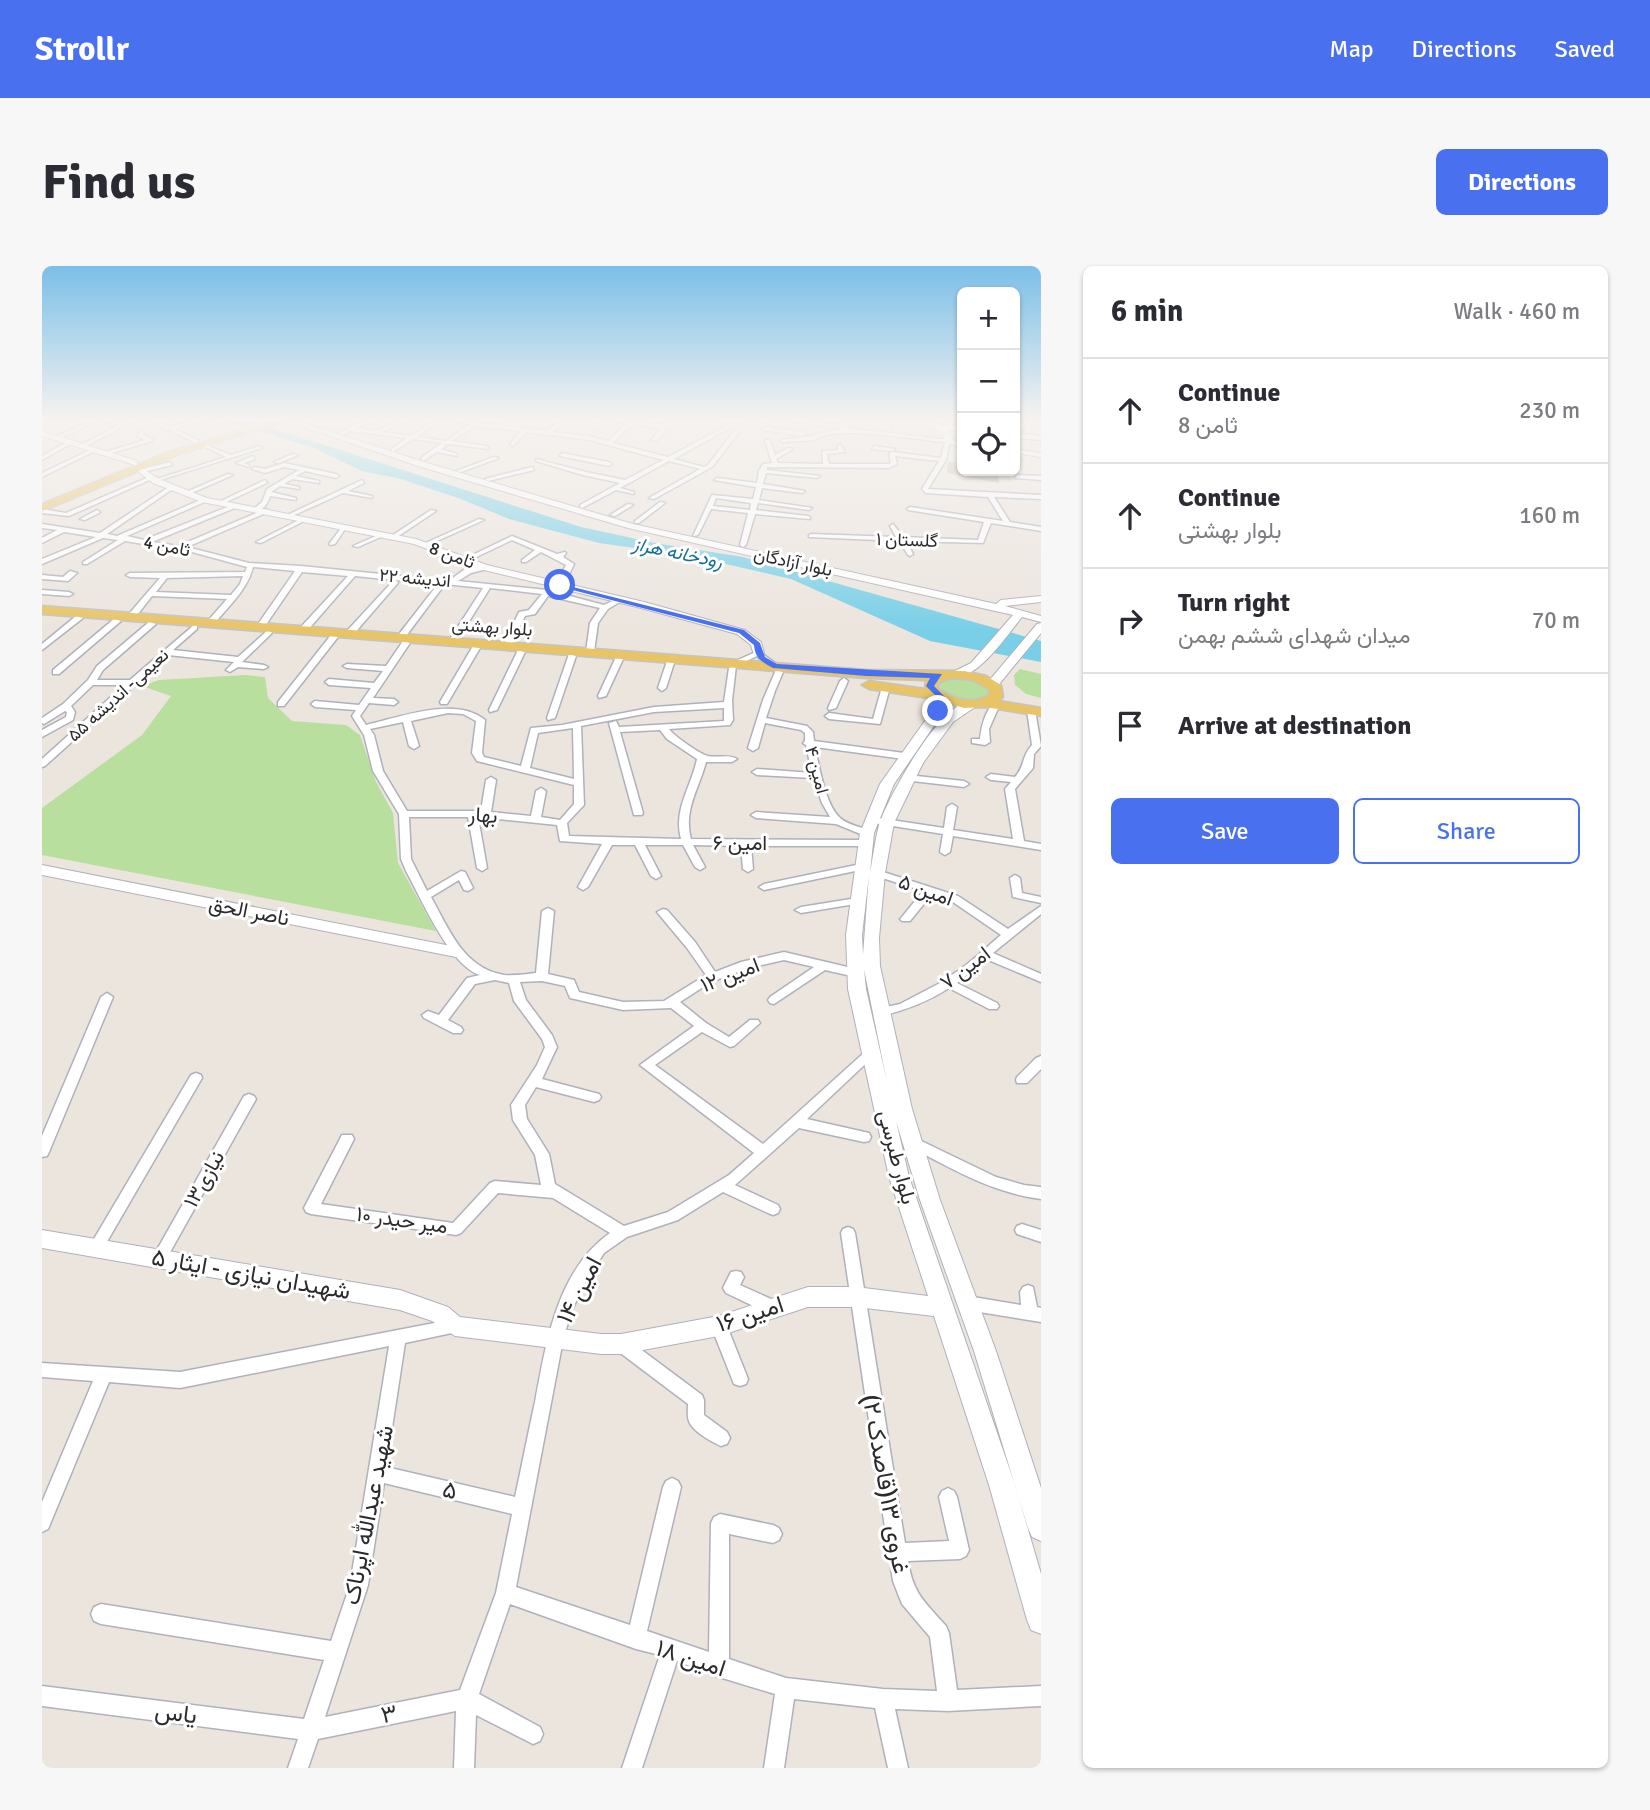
<!DOCTYPE html>
<meta charset="utf-8">
<style>
:root{--surface:#fff;--page:#f7f7f7;--text:#2b2b33;--muted:#7c7c81;--line:#e1e1e2;--accent:#4970ef}
body{margin:0;font-family:Signika,Vazirmatn,sans-serif;background:var(--page);color:var(--text)}
.controls{position:absolute;right:21px;top:21px;display:grid;overflow:hidden;border-radius:10px;box-shadow:0 2px 5px #0004}
.controls button{width:63px;height:63px;display:grid;place-items:center;padding:0;border:0;border-bottom:2px solid var(--line);background:var(--surface);color:var(--text);font:35px sans-serif}
.stop{position:absolute;width:21px;height:21px;margin:-16px;border:5px solid #4970ef;border-radius:50%;background:#fff}
.stop.end{background:#4970ef;border-color:#fff;box-shadow:0 2px 7px #0008}
.list{margin:0;padding:0;list-style:none}
h2{display:flex;justify-content:space-between;align-items:center;height:91px;margin:0;padding:0 28px;font-size:30px}
h2 small{font-size:23px;font-weight:400;color:var(--muted)}
.list li{display:grid;grid-template-columns:46px 1fr auto;gap:21px;align-items:center;box-sizing:border-box;height:105px;padding:0 28px;border-top:2px solid var(--line)}
.list b{display:block;font-size:26px;white-space:nowrap}
.list p{margin:0;font-size:23px;white-space:nowrap;color:var(--muted)}
.list em{font-size:23px;font-style:normal;color:var(--muted)}
.actions{display:flex;gap:14px;padding:21px 28px}
.actions a{flex:1;padding:16px 0;border:2px solid var(--accent);border-radius:10px;text-align:center;font-size:24px;color:var(--accent)}
.actions .main{background:var(--accent);color:#fff}
.icon{flex:none;width:38px;height:38px;fill:none;stroke:currentColor;stroke-width:2;stroke-linecap:round;stroke-linejoin:round}
.map{position:relative;flex:none;width:999px;height:1502px;overflow:hidden;border-radius:10px}
header{display:flex;align-items:center;gap:42px;box-sizing:border-box;height:98px;padding:0 35px;background:var(--accent);color:#fff}
header strong{font-size:33px}
nav{display:flex;gap:38px;margin-inline-start:auto;font-size:24px}
.intro{display:flex;align-items:center;justify-content:space-between;box-sizing:border-box;height:168px;padding:0 42px}
h1{margin:0;font-size:49px}
.button{padding:18px 32px;border-radius:10px;background:var(--accent);color:#fff;font-size:24px;font-weight:700}
main{display:flex;gap:42px;padding:0 42px}
aside{flex:1;background:var(--surface);border-radius:10px;box-shadow:0 2px 5px #0004}
.map>svg:first-child{display:block}
.green{fill:#b8df9e}
.water{fill:#78cfe7}
.building{fill:#c5c0ba}
.lines{fill:none;stroke-linecap:round;stroke-linejoin:round}
.street-casing{stroke:#afb1bb;stroke-width:3}
.secondary-casing{stroke:#afb1bb;stroke-width:2}
.primary-casing{stroke:#c4c4c4;stroke-width:3}
.street{fill:#fff;fill-rule:evenodd}
.secondary{fill:#fff;fill-rule:evenodd}
.primary{fill:#e8c467;fill-rule:evenodd}
.route{fill:#4970ef}
.labels{text-anchor:middle;stroke-width:6;stroke-linejoin:round;paint-order:stroke}
.far-street-label{font-size:18px;fill:#2b2b2b;stroke:#fff}
.far-water-label{font-size:19px;font-style:italic;fill:#166f94;stroke:#fff}
.street-label{font-size:21px;fill:#2b2b2b;stroke:#fff}
.near-street-label{font-size:24px;fill:#2b2b2b;stroke:#fff}
</style>
<header>
<strong>Strollr</strong>
<nav><a>Map</a><a>Directions</a><a>Saved</a></nav>
</header>
<div class="intro"><h1>Find us</h1><a class="button">Directions</a></div>
<main>
<div class="map">
<svg width="999" height="1502" viewBox="0 0 999 1502">
<rect width="100%" height="100%" fill="#ece5de"/>
<!-- green -->
<path class="green" d="M978,403L999,408V432L984,428L973,419L972,409Z
M917,408L954,422L944,437L905,434L889,416Z
M203,409L223,411L226,432L250,455L304,459L318,469L334,516L351,547L356,597L394,665L0,589V542L100,469L129,430L100,420L117,414Z"/>
<!-- water -->
<path class="water" d="M181,155H207L539,261L613,277L701,291L999,375V396L888,375L749,313L649,290L557,277L467,253L419,233L359,213L320,205L270,181Z"/>
<!-- building -->
<path class="building" d="M906,196L920,197V206L955,205L957,217L905,207Z"/>
<g class="lines">
<defs>
<path id="street" d="M0,155H7L0,158Z
M48,155H55L17,173L12,172Z
M59,155H70L67,157Z
M85,155H92L42,181L37,180Z
M152,155H160L133,163L156,174L154,177L114,158L117,156L128,161Z
M162,155L177,157L174,159Z
M322,155H329L315,162L333,165L357,155H363L340,166L369,170L392,155H397L375,171L404,175L428,158L410,155H438L437,157L504,165L520,155H525L510,166L547,170L566,175L584,157L576,155H592L623,159L627,155H632L614,175L609,174L620,162L590,158L571,177L626,191L694,155H700L632,193L662,201L666,199L693,164L698,165L670,201L612,233L607,232L658,203L627,195L578,222L592,226V228L574,224L540,242L538,241V239L578,217L541,209L494,195V193L544,206L583,214L621,194L547,174L484,166L471,180L468,178L479,165L433,160L410,175L445,180L447,183L406,178L399,183L415,188V190L395,186L381,195L379,192L400,177L371,173L351,186L349,183L365,172L309,165L299,169L296,167Z
M557,155H563L554,163H550Z
M747,155H764L804,160L801,162Z
M853,155H859L854,161H850Z
M981,155H986L977,168L999,170V174L973,172V166Z
M899,159L920,161V165L897,162Z
M723,161L761,166L764,168L761,170L721,164Z
M802,162L908,174L904,194L886,223L999,229V233L952,231L968,256L999,261V265L949,257L941,277L864,275L871,288L868,290L866,289L857,275L767,271V269L769,268L854,271L848,260L851,258L861,271L936,274L942,256L866,244L865,243L868,241L961,255L946,231L884,227L880,223L897,195L853,190L855,198L847,202L725,201V204L778,210L775,212L724,207L721,218L763,225L760,227L720,222L717,234L770,242L767,244L716,237L714,244L766,250L768,251V253L713,248L704,279L701,281L698,279L706,247L669,243L656,269L651,270L670,229L711,233L714,221L672,214L675,212L715,217L717,205L721,198L730,197L723,174L728,175L733,189L746,182L751,183L734,193L736,197L781,198L780,185L797,184L795,180L798,178L803,186L785,188L787,198H846L849,197L847,188L850,186L899,192L903,176C876,174 791,158 773,174L741,176L738,174L771,170L773,168ZM674,232L709,237L708,244L671,240Z
M98,166H102L101,169L110,173V175L63,189L60,187L103,174L95,170Z
M27,175L32,176L0,194V190Z
M159,177L189,189L217,180L220,182L112,216V214L184,191L159,179Z
M832,180L853,183L850,185L830,183Z
M50,183L55,184L0,211V207Z
M973,186L979,193L977,200L974,202Z
M520,187L567,196L570,198L567,200L518,190Z
M251,188L256,189L237,197L232,196Z
M211,190L213,193L202,197L207,199V201L194,197Z
M452,191L457,192L419,206L414,205Z
M128,196L130,199L101,206L98,204Z
M242,197L294,208L297,210L294,212L263,205L254,210L277,215V217L250,213L242,218L257,221V223L238,220L229,226L254,232V234L228,230C226,237 222,245 213,244V242L220,236L225,223L257,204L242,201L223,207L210,203L213,201L223,203Z
M490,201L492,204L446,215L443,213Z
M186,208L191,209L147,228L142,227Z
M975,209L999,210V214L973,212Z
M107,211L112,212L27,250L0,247V243L24,247Z
M223,214L225,217L180,238L175,237Z
M320,214L322,217L306,225L330,230V232L301,227L248,251L243,250Z
M130,219L132,222L65,268L75,270L163,232L165,235L85,270L102,274L193,238L196,240L195,241L110,276L136,280L224,243L227,245L226,246L145,281L207,297L259,300L399,314L403,312L408,314L423,303L442,299L446,301L445,303L429,307L416,315L505,324L562,339L577,332L581,334L566,343L556,357L552,386L548,388L544,386L548,357L558,342L506,330L493,348L483,350L469,380L462,382L461,380L477,346L487,344L500,328L448,322L414,376L410,378L406,376L441,322L403,318L361,374H358L354,372L396,318L353,314L356,316L355,318L310,370H307L303,368L304,366L352,314L313,310L264,366H261L257,364L258,362L306,310L260,306L221,363H218L214,361L253,305L211,301C206,323 186,341 171,359H168L164,357L185,333L110,330L92,353H86V349L118,312L88,311L84,309L88,307L203,306L205,301L150,286L83,275L45,298H41V296L76,274L61,272L0,298V293L54,271L22,266L0,277V272L15,264L0,262V258L58,267ZM201,310L198,318L189,329L114,326L125,312Z
M618,236L623,237L597,257H593V255Z
M586,238L591,239L573,250L568,249Z
M55,244L58,246L57,247L43,254L38,253Z
M389,244L394,245L352,273H348V271Z
M259,253L264,254L219,277L214,276Z
M437,253L442,254L384,280L379,279Z
M300,261L303,263L293,278L288,279L287,278Z
M336,269L341,270L316,281L311,280Z
M470,270L515,288L523,286L524,287L521,291L532,298L521,321L514,319L524,299L499,286L484,296H480V294L493,284L470,274L426,295L420,294Z
M28,305L35,307L26,315L0,313V309L21,311Z
M0,324L27,326L31,328L27,330L0,328Z
M34,350L41,352L0,384V378Z
M72,353L79,355L17,408H11V404Z
M107,356L114,358L61,404L55,414H88L152,359H155V363L131,384L196,391L226,364L230,366L229,368L200,396L222,399L226,401L222,403L196,401L188,406L184,404L192,396L126,389L3,500L0,501V493L82,419H51L29,440L33,446L31,454L0,471V464L24,451L25,446L23,445L2,458L0,457V452L21,438L46,414L55,400Z
M289,369L296,371L242,440H236V436Z
M361,375L368,377L331,432L352,433L356,436L352,439L327,437L318,450L324,459C359,451 413,430 443,454L440,487L442,491L479,500L489,462L520,459L612,441L682,436L687,402L694,400L690,434L691,454L688,459L627,463C632,470 659,489 666,490C676,492 686,488 695,493L690,496H664C657,523 641,544 649,573L822,574L827,577L822,580H709L711,603L706,606L701,603L699,580L651,579L663,601L658,604L653,601L641,579H603L619,610L614,613L609,610L593,579H570L546,621L541,624L536,621L560,578L518,575L515,559L436,551L445,602L440,605L435,602L426,551H367L369,593L385,625L419,605L423,606L431,622L426,625L422,624L417,614L389,631C407,663 421,702 462,709C472,710 484,708 494,707L500,645L506,642L512,645L506,708L532,714L537,726L581,736L622,735L664,709L645,682L615,646L621,643L625,644L653,676L673,706L699,696L742,686L818,704L820,707L814,711L783,704L732,738L728,737L726,734L728,731L772,701L742,694L706,702L669,716L638,736L664,757L687,771L708,754H716L718,757L692,780L688,781L660,766L613,799L721,878L825,784H833L835,787L765,853L827,867L829,871L827,875L822,876L757,862L693,919L736,939L738,943L736,947L731,949L726,947L681,926L636,954L585,971L562,987L542,1019L529,1046L521,1074L474,1321L588,1359L621,1221L624,1215L630,1212L636,1215L639,1221L605,1365L667,1386L669,1257L672,1251L678,1248L731,1259L737,1262L740,1268L737,1274L731,1277L687,1268V1393L744,1412L841,1423L895,1425L888,1371L860,1338L851,1315L799,967L801,963L806,961L811,963L813,967L863,1277L907,1275L897,1231L900,1225L906,1222L912,1225L915,1231L927,1284L924,1290L918,1293L866,1295C871,1328 883,1336 904,1360L907,1367L915,1424L999,1420V1440L906,1445L853,1443L866,1502H846L833,1442L752,1433L742,1502H722L733,1428L677,1411L635,1395L600,1502H580L618,1389L594,1383L468,1338L437,1428L498,1461L501,1468L498,1475L491,1478L434,1449L432,1502H412L414,1445L276,1473L266,1502H246L256,1473L0,1440V1420L262,1453L282,1394L59,1358L52,1355L49,1348L52,1341L59,1338L289,1375L308,1319L347,1080L138,1122L67,1116L6,1263L0,1266V1236L51,1115L0,1111V1097L138,1106L413,1053L419,1055L421,1060L419,1065L363,1077L344,1201L473,1231C480,1199 486,1167 493,1136C504,1077 515,1004 568,967L511,932L456,927L419,967L414,969L269,948L264,946L262,942L300,869H310L312,873L279,938L411,957L448,917L453,915L499,919L493,889L471,854L469,839L495,799L503,781L500,773L472,735L467,717L453,714L433,718L406,754L419,761L421,764L419,767H411L382,752L380,749L386,745L397,749L425,712L438,709C408,700 379,632 364,605L359,593L357,548L331,505L322,469L310,450L314,444L273,441L269,438L273,435L317,439L329,422L287,419L283,416L287,413L332,417L341,405L305,402L301,400L305,398L344,400ZM682,442V455L577,461L574,455L567,457L592,549H600L601,547L578,466L618,464L625,473L655,493C649,522 631,543 639,573L527,570L525,557L542,539L539,460L612,446ZM406,447L421,448L434,455L430,487L435,495L532,519V538L518,554L499,551L504,525L499,522L494,525L489,550L449,546L454,514L449,511L444,514L439,545H365L341,505L332,469L328,463L361,456L367,480L372,483L377,480L369,455ZM531,462L532,513L488,502L496,467ZM500,715L523,720L528,732L581,744L629,742L652,760L598,799L712,887L687,909L626,946L582,960L513,918L507,888L485,853L483,839L494,821L552,836L557,834L559,831L557,828L500,813L515,781L510,769L484,734L478,716ZM342,1217L470,1248L454,1327L418,1424L283,1451L326,1319Z
M431,380L438,382L405,438H399L398,436Z
M476,384L483,386L455,444L448,446L447,444Z
M716,385L736,399V403H730L715,390L696,399L689,397Z
M527,388L534,390L513,452L506,454L505,452Z
M574,391L581,393L564,430L557,432L556,430Z
M625,395L632,397L624,422L620,425L616,422Z
M734,404L741,406L733,425L724,452L765,460L771,466L772,475L862,487L867,490L862,493L773,481C777,500 783,538 798,552C806,559 819,561 829,565V569H821L794,558L714,552L709,549L714,546L788,551L780,537L771,512L715,509L710,506L715,503L770,507L764,479L761,477L763,475V467L759,464L723,457L716,482L711,485L706,482L721,434Z
M802,412L806,415L794,442L787,444L786,442L798,415Z
M844,418L848,421L838,458L787,453L783,450L787,447L831,453L840,421Z
M954,435L958,438L947,463L948,476L943,479L930,477V473H938C939,461 944,442 954,435Z
M989,441L993,444L999,480L992,488L991,502L973,523L982,575L999,578V584L911,570L908,586L903,589L898,586L901,568L832,557V553L836,552L902,562L905,541L910,538L915,541L911,564L971,573L963,523L969,516L949,514L944,511L949,508L973,511C984,498 979,491 990,479L985,444Z
M865,509L922,515L927,518L922,521L862,514L860,512Z
M819,598L823,599L824,601L823,603L722,624L717,621L722,618Z
M835,604L916,630L966,663L999,640V648L951,687L999,708V716L944,693L915,717L955,737L957,740L955,743H947L907,722C885,736 864,744 839,750L835,749L833,746L835,743L858,738L898,717L900,713C918,708 943,682 959,669L908,634L890,628L868,655H860L858,653L860,651L881,625L831,609L830,607Z
M973,609L978,612L980,627L999,631V637L971,631L968,612Z
M815,632L820,635L819,637L759,647L753,644L759,641Z
M65,727L71,731L7,886L5,890L0,891V870L59,731Z
M999,790V803L985,817H975L974,814L975,811L994,792Z
M154,807L159,809L160,812L59,986L54,988L49,986L47,982L49,978L149,809Z
M207,828L212,830L214,833L122,997L117,999L112,997L109,993L112,989L202,830Z
M871,871L954,911L982,919L999,921V933C950,927 909,902 866,880L864,876L866,872Z
M980,958L999,964V976L975,968L973,964L975,960Z
M694,1005L699,1006L702,1011L698,1019L738,1037L740,1042L738,1047L732,1049L726,1047L684,1027L681,1022L689,1006Z
M986,1019L991,1021L995,1041L999,1042V1056L925,1044L920,1042L917,1037L920,1032L925,1030L979,1039L978,1026L981,1021Z
M677,1053L683,1055L706,1113L704,1118L698,1120L692,1118L669,1060L671,1055Z
M579,1071L585,1073L660,1129L662,1134V1149L685,1166L688,1172L685,1178L679,1180C670,1176 650,1165 647,1155C645,1150 646,1143 646,1138L573,1083L571,1078L573,1073Z"/>
<path id="secondary" d="M245,155H256L385,197L591,258L954,338L959,334L999,330V336L963,340L999,350V356L980,351C966,368 936,413 913,411V405L929,397L971,349L586,262L379,201Z
M862,155L893,157L907,163L910,174L920,177V181L903,177L900,166L891,161Z
M0,165L95,195V199L117,213L165,232L374,273L445,299L602,336L703,364L719,376L722,387L712,389L709,379L695,368L595,341L438,303L372,278L160,236L111,217L93,203V199L0,170Z
M973,183L999,187V191L973,187Z
M999,357V367L954,422H946V416L995,358Z
M899,427L905,431L902,445L852,518L832,567L828,607C831,591 833,574 837,559C846,531 901,430 933,435V441L911,456L881,497L852,557L843,607L837,672L838,700L870,843L898,934L954,1085L999,1222V1275L990,1271L986,1262L932,1085L878,934L854,855L867,911L973,1219L999,1308V1368L989,1364L985,1354L947,1219L892,1050L814,1041H766L677,1070L579,1088H559L413,1070L390,1055L358,1044L0,982V964L358,1024L406,1041L418,1051L559,1068H579L677,1050L766,1021H814L886,1030L847,911L806,723L804,669L818,567L838,518L890,445L893,431ZM827,609L821,689L820,669ZM822,703L845,816L824,723Z
M0,599L414,681L422,686L414,691L0,609Z"/>
<path id="primary" d="M233,155H245L135,189L0,245V238L129,185Z
M0,340L824,404L922,405L944,410L959,419L961,431L957,435L999,442V450L943,441L922,442L892,433L827,423L820,419L827,415L883,423L884,414L824,412L0,348ZM909,412L930,414L947,423V429C931,439 911,433 896,423V417Z"/>
</defs>
<!-- street casing -->
<use href="#street" class="street-casing"/>
<!-- secondary casing -->
<use href="#secondary" class="secondary-casing"/>
<!-- primary casing -->
<use href="#primary" class="primary-casing"/>
<!-- street -->
<use href="#street" class="street"/>
<!-- secondary -->
<use href="#secondary" class="secondary"/>
<!-- primary -->
<use href="#primary" class="primary"/>
</g>
<!-- sky -->
<linearGradient id="sky" x2="0" y2="1"><stop stop-color="#7bbfe8"/><stop offset="0.42" stop-color="#f6f3f0"/><stop offset="1" stop-color="#f6f3f0" stop-opacity="0"/></linearGradient>
<rect width="999" height="365" fill="url(#sky)"/>
<!-- route -->
<path class="route" d="M515,317L702,364L718,377L723,391L735,398L900,408L892,420L903,431L900,445L896,448L892,445L895,431L884,420L888,412L824,410L731,402C720,396 713,392 712,379L697,367L515,320Z"/>
<g class="labels">
<!-- far-street labels -->
<g class="far-street-label">
<text transform="translate(865 274) rotate(2)" y="6">گلستان ۱</text>
<text transform="translate(125 280) rotate(11)" y="6">ثامن 4</text>
<text transform="translate(410 289) rotate(20)" y="6">ثامن 8</text>
<text transform="translate(751 296) rotate(12)" y="6">بلوار آزادگان</text>
<text transform="translate(373 312) rotate(5)" y="6">اندیشه ۲۲</text>
<text transform="translate(450 361) rotate(4)" y="6">بلوار بهشتی</text>
<text transform="translate(76 429) rotate(-42)" y="6">نعیمی- اندیشه ۵۵</text>
<text transform="translate(775 504) rotate(75)" y="6">امین ۴</text>
</g>
<!-- far-water labels -->
<g class="far-water-label">
<text transform="translate(636 286) rotate(12)" y="7">رودخانه هراز</text>
</g>
<!-- street labels -->
<g class="street-label">
<text transform="translate(441 549) rotate(3)" y="7">بهار</text>
<text x="698" y="584">امین ۶</text>
<text transform="translate(884 624) rotate(20)" y="7">امین ۵</text>
<text transform="translate(207 645) rotate(11)" y="7">ناصر الحق</text>
<text transform="translate(923 702) rotate(-37)" y="7">امین ۷</text>
<text transform="translate(688 709) rotate(-21)" y="7">امین ۱۲</text>
<text transform="translate(855 891) rotate(75)" y="7">بلوار طبرسی</text>
<text transform="translate(162 913) rotate(-61)" y="7">نیازی۱۳</text>
<text transform="translate(360 954) rotate(8)" y="7">میر حیدر ۱۰</text>
</g>
<!-- near-street labels -->
<g class="near-street-label">
<text transform="translate(209 1008) rotate(10)" y="8">شهیدان نیازی - ایثار ۵</text>
<text transform="translate(537 1024) rotate(-63)" y="8">امین ۱۴</text>
<text transform="translate(708 1048) rotate(-18)" y="8">امین ۱۶</text>
<text transform="translate(844 1218) rotate(80)" y="8">غروی ۱۳(قاصدک ۲)</text>
<text transform="translate(408 1224) rotate(13)" y="8">۵</text>
<text transform="translate(326 1249) rotate(-79)" y="8">شهید عبدالله اپرناک</text>
<text transform="translate(649 1392) rotate(18)" y="8">امین ۱۸</text>
<text transform="translate(134 1447) rotate(7)" y="8">یاس</text>
<text transform="translate(347 1448) rotate(-11)" y="8">۳</text>
</g>
</g>
</svg>
<div class="controls">
<button>+</button>
<button>−</button>
<button><svg class="icon" aria-label="locate" viewBox="0 0 24 24"><circle cx="12" cy="12" r="6"/><path d="M12 2v4M12 18v4M2 12h4M18 12h4"/></svg></button>
</div>
<div class="stop" style="left:518px;top:319px"></div>
<div class="stop end" style="left:896px;top:445px"></div>
</div>
<aside>
<h2>6 min<small>Walk · 460 m</small></h2>
<ul class="list">
<li><svg class="icon" aria-label="ahead" viewBox="0 0 24 24"><path d="M12 20V5M6 11l6-6 6 6"/></svg><div><b>Continue</b><p>ثامن 8</p></div><em>230 m</em></li>
<li><svg class="icon" aria-label="ahead" viewBox="0 0 24 24"><path d="M12 20V5M6 11l6-6 6 6"/></svg><div><b>Continue</b><p>بلوار بهشتی</p></div><em>160 m</em></li>
<li><svg class="icon" aria-label="right" viewBox="0 0 24 24"><path d="M7 20v-9h11M14 6l5 5-5 5"/></svg><div><b>Turn right</b><p>میدان شهدای ششم بهمن</p></div><em>70 m</em></li>
<li><svg class="icon" aria-label="arrive" viewBox="0 0 24 24"><path d="M6 21V4h12l-3 4 3 4H6"/></svg><div><b>Arrive at destination</b></div></li>
</ul>
<div class="actions"><a class="main">Save</a><a>Share</a></div>
</aside>
</main>
